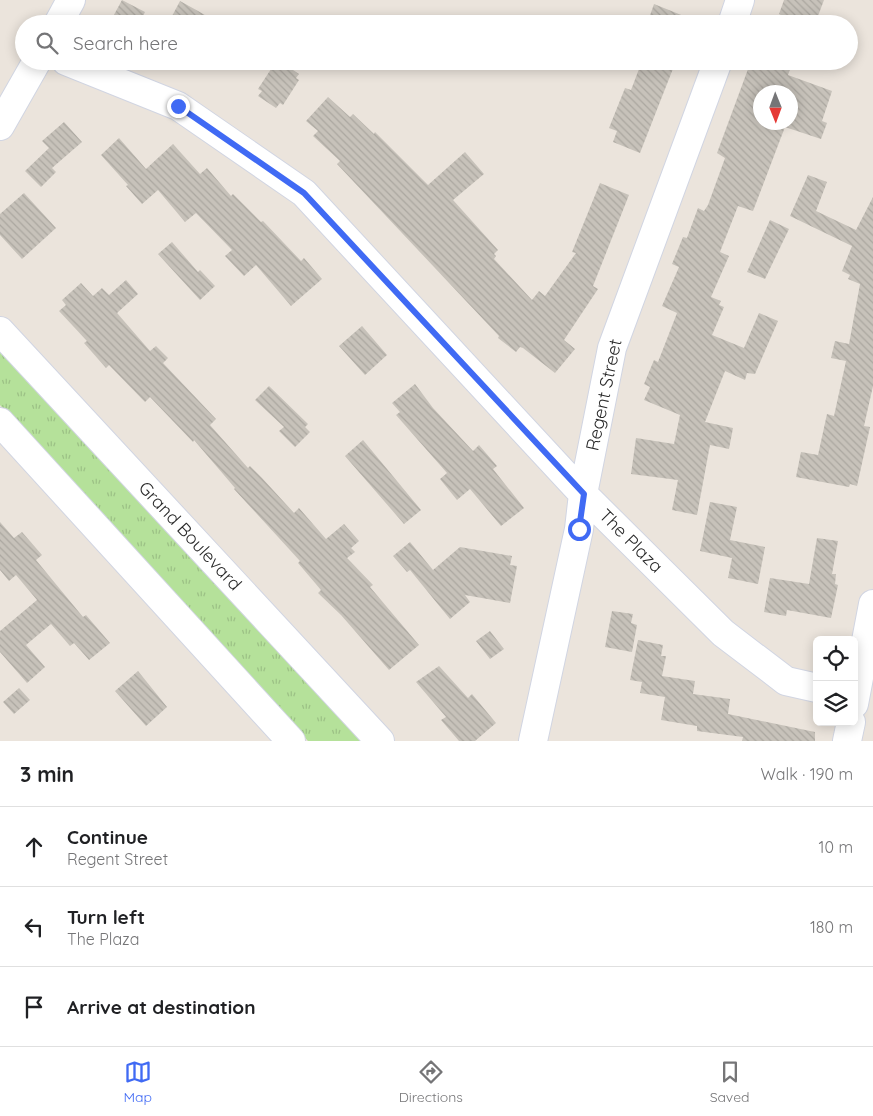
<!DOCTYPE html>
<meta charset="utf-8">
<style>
:root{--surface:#fff;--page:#f2f2f2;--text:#202124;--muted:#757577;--line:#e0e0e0;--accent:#406af4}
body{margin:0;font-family:Quicksand,sans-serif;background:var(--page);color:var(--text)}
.controls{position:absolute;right:15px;bottom:15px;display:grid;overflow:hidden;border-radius:8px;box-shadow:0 2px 12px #0003}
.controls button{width:45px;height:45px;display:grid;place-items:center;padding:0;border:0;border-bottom:1px solid var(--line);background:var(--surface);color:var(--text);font:25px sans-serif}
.compass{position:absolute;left:753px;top:85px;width:45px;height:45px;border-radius:50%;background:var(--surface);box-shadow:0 2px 12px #0003;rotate:179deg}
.stop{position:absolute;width:15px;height:15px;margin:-11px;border:4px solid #406af4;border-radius:50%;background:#fff}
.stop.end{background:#406af4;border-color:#fff;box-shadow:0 1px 5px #0008}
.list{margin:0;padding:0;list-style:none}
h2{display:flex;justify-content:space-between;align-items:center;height:65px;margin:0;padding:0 20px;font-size:21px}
h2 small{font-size:16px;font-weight:400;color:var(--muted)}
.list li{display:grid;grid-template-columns:32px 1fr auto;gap:15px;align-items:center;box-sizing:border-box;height:80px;padding:0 20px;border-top:1px solid var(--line)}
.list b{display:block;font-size:19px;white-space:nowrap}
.list p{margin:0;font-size:16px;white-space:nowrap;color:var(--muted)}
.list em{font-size:16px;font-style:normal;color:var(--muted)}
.icon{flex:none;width:28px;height:28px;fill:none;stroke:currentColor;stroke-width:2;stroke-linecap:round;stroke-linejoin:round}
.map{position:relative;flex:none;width:873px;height:741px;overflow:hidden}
.search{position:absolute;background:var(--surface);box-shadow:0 2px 12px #0003;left:15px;right:15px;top:15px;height:55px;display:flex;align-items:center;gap:12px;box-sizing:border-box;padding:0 18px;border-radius:28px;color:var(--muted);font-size:19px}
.sheet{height:305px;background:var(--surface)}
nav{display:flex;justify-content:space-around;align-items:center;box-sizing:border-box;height:70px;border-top:1px solid var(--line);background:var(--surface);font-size:14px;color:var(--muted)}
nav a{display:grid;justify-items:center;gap:2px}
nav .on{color:var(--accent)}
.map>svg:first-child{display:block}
.grass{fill:url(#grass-tufts)}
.building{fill:url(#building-back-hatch);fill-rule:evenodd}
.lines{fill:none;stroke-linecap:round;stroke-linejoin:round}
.minor-casing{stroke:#d1d5e2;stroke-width:30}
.minor{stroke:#fff;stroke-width:28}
.route{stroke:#406af4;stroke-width:6}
.labels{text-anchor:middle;stroke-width:4;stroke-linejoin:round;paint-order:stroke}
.street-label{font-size:18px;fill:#2a2a2a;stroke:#fff}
</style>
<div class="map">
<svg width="873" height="741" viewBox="0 0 873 741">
<defs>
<pattern id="grass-tufts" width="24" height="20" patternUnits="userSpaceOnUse" patternTransform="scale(1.25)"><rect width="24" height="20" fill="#b5e19a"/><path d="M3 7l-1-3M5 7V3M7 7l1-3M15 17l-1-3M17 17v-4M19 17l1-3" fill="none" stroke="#9cc185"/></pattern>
<pattern id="building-back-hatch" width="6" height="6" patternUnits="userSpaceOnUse" patternTransform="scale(1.25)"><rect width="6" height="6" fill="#c7c2ba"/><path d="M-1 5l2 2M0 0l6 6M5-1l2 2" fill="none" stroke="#aba7a0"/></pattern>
</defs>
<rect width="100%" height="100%" fill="#ebe4dc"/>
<!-- grass -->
<path class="grass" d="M0,345L362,741H308L0,405Z"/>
<!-- building -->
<path class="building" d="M122,0L145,12L139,24H109Z
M784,0H824L815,24H803L779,14Z
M180,1L198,11L220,24H182L171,18Z
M654,4L701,23V24H647Z
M642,61H676L640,153L613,142L617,131L609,128L625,88L631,90Z
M751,61H793L788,75L832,91L822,121L827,123L821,139L785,127L753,211L738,206L720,252L729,256L711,297L721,301L719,305L724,307L712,335L744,348L759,313L778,321L755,374L747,373L745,380L725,371L705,422L733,428L729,449L710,445L697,515L672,510L678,480L631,474L636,438L674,444L680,415L644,400L650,387L644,384L654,360L658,362L677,313L662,306L679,267L672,264L683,237L687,238L698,208L704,211L708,205L725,158L717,153ZM760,92H790V122H760Z
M281,62L299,74L296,78L299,80L283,105L280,103L276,108L258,96L262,91L258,89L273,66L277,68Z
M328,97L350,117L353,114L374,134L375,132L428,185L465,152L484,174L453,200L498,250L494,254L496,256L494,259L532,300L539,291L545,296L576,253L572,252L600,183L629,195L593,286L598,289L564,340L575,349L555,373L523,348L520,347L516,352L498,338L499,336L337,164L340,161L313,136L318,131L306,121Z
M64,122L82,142L52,168L56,172L41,187L25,171L49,148L42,141Z
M119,138L146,169L173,144L200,174L207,168L231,196L233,194L261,222L263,221L301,261L304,258L322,279L291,306L256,265L244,276L225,256L232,250L196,213L185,222L158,190L142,204L126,186L128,185L101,155Z
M808,175L827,182L816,211L856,230L873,197V386L864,426L870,427L857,486L850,484L849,487L796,477L801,452L818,455L827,414L834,416L846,361L831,358L835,341L849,344L860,284L848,279L850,275L842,271L852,246L790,216Z
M24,193L56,228L22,259L0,235V214Z
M770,220L789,229L765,279L747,272Z
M172,242L198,272L200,270L215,286L200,300L158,254Z
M126,280L138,294L117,313L150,351L156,346L168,358L163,363L216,419L210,425L248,468L250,466L262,478L294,513L299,508L326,539L344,524L359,541L351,548L355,552L347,558L373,585L370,587L419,645L389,670L341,615L318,593L321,590L298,563L300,561L234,489L235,488L194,440L193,442L150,397L145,402L109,365L106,368L84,343L87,341L59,311L66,305L62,300L81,283L93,296L102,288L109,295Z
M362,326L387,355L365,375L339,346Z
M415,384L433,408L473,451L479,445L497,466L493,469L524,508L501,526L470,489L457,500L440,479L447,473L396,415L400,412L392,403Z
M269,386L308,424L305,427L310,432L295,447L279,431L284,427L255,400Z
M363,440L421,510L404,524L345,456Z
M710,502L737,507L730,540L765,547L758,584L728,578L732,558L700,551Z
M0,522L14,538L22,532L42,555L36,560L83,617L86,615L110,643L89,660L74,643L70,646L51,624L26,645L45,667L27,683L0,652V631L37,600L16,575L9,581L0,570Z
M817,538L838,541L832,574H836L835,584L838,585L831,618L787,610L786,616L764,612L770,578L809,584Z
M410,542L433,570L460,547L512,556L510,565L517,566L510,603L465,595L470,602L450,619L410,570L407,572L393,556Z
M612,611L633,614L631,623L637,625L632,652L605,647Z
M490,631L504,649L490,659L476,641Z
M638,640L663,645L661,656H666L662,676L695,681L693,694L730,699L728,714L815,732V741H742L743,737L697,731V726L661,720L665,697L640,693L642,682L630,680Z
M439,666L468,698L472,694L496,723L475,741H459L441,720L446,717L416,682Z
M138,671L167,707L146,726L115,691Z
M19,688L30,700L14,714L3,702Z"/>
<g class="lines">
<defs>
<path id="minor" d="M58,24L71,0
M732,24L740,0
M66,61L178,106L304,193L583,494L723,633L786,681L817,688
M0,126L37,61
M0,331L380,741
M0,422L291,741
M854,704L873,604
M533,741L579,529L583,494L612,348L718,61
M847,741L851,722"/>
</defs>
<!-- minor casing -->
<use href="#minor" class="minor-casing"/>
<!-- minor -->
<use href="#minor" class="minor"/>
</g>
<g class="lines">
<!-- route -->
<path class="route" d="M178,106L304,193L584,494L579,529"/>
</g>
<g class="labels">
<!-- street labels -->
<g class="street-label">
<text transform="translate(604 395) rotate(-78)" y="6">Regent Street</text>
<text transform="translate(190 536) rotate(47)" y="6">Grand Boulevard</text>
<text transform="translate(631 541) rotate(45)" y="6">The Plaza</text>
</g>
</g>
</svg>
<div class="controls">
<button><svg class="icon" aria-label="locate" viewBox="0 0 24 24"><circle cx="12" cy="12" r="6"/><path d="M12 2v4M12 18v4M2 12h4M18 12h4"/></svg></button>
<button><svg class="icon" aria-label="layers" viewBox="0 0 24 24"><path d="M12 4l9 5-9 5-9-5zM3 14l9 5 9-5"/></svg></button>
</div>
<svg class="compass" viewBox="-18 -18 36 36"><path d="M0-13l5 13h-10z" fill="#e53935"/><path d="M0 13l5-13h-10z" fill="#757577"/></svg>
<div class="stop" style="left:579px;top:529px"></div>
<div class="stop end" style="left:178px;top:106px"></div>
<div class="search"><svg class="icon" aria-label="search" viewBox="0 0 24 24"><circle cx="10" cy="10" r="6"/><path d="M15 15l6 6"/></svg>Search here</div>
</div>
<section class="sheet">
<h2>3 min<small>Walk · 190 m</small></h2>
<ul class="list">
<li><svg class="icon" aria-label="ahead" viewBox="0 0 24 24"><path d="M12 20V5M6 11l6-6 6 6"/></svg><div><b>Continue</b><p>Regent Street</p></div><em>10 m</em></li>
<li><svg class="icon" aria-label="left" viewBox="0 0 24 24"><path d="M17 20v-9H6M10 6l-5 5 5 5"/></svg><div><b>Turn left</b><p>The Plaza</p></div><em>180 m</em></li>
<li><svg class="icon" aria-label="arrive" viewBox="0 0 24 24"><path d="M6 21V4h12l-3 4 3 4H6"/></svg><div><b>Arrive at destination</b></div></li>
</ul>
</section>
<nav>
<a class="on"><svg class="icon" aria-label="map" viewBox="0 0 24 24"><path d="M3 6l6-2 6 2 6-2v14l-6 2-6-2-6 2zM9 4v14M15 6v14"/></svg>Map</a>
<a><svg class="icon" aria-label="directions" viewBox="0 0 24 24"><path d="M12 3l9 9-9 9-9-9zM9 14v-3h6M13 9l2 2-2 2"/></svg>Directions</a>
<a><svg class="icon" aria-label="saved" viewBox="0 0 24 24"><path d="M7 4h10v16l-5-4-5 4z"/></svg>Saved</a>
</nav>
